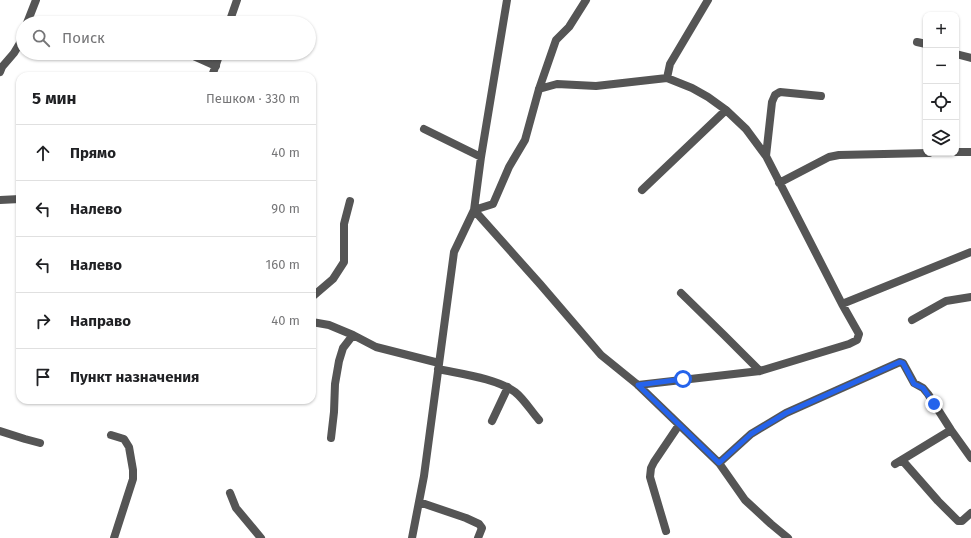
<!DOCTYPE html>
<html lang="ru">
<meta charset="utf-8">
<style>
:root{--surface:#fff;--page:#f6f6f6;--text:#202124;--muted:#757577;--line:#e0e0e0}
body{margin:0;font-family:"Fira Sans",sans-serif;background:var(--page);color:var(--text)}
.controls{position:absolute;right:12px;top:12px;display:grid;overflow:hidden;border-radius:8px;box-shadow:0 1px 3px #0004}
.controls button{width:36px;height:36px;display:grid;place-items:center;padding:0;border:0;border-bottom:1px solid var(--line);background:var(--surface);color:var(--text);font:20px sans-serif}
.stop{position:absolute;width:12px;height:12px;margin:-9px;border:3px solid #2563eb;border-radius:50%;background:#fff}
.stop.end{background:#2563eb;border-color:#fff;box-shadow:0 1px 4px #0008}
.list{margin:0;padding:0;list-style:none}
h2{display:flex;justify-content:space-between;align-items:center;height:52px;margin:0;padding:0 16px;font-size:17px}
h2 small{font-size:13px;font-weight:400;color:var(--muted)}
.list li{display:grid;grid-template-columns:26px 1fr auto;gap:12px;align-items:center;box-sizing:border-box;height:56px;padding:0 16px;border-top:1px solid var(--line)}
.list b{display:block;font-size:15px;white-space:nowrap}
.list em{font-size:13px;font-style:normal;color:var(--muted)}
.icon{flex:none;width:22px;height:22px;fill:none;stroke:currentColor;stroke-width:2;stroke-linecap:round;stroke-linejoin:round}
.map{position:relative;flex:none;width:971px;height:538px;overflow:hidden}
.search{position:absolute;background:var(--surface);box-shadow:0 1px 3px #0004;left:16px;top:16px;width:300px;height:44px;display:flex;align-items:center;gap:10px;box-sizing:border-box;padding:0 14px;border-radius:22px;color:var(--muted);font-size:15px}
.panel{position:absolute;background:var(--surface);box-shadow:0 1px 3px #0004;left:16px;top:72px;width:300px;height:332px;border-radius:12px}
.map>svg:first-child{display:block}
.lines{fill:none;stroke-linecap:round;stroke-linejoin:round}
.minor{stroke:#555;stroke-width:8}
.route{stroke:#2563eb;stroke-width:5}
</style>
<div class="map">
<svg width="971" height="538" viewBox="0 0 971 538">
<rect width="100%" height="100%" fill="#fff"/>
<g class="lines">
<!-- minor -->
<path class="minor" d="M586,0L569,27L556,40L539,89L525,140L509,167L493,204L474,210L540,284L601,355L638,385L719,463L745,500L771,524L788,538
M27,23L36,0
M229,23L237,0
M917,42L926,44
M187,53L216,66
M956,54L971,58
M0,72L2,67L14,53L23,38
M212,76L220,53
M667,78L670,64L708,0
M539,89L557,84L596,86L667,78L692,88L708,97L726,110L746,129L766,156L842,304L859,334L857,340L849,344L760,371L638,385
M424,129L481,157
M956,152H971
M766,156L772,102L775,95L780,92L821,96
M779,183L829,157L839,155L929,153
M642,190L726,110
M0,200L20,199
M681,293L724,335L760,371
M312,297L333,279L344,262V224L350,201
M842,304L971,252
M912,320L946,301L971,297
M312,322L329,325L353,335L376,347L439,363
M438,369C461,374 496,378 515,392C524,399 531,411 539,420
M492,421L508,387
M0,431L25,439L40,443
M111,435L124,439L129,447L133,470V479L114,538
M331,438L334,412L335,384L339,361L343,348L353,335
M902,460L938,501L958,521H962L971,513
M719,463L751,434L786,413L900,362L903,363L914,383L923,388L928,394L951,430L971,458
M895,464L951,430
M230,493L236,508L261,538
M419,502L466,518L479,524L482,528L478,538
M666,531L650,477L651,468L654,462L679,425
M412,538L424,476L454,252L474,210L481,157L507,0"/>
</g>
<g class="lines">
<!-- route -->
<path class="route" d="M683,379L638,385L719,463L751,434L786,413L900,362L903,363L914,384L923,388L934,404"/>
</g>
</svg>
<div class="controls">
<button>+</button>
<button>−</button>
<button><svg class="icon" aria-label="locate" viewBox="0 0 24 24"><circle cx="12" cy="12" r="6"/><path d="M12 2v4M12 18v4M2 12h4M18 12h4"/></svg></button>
<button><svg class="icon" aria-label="layers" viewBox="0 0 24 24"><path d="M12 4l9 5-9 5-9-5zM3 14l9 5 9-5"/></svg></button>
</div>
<div class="stop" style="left:683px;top:379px"></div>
<div class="stop end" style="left:934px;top:404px"></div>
<div class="search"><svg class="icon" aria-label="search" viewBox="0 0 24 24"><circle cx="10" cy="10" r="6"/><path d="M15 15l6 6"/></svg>Поиск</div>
<section class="panel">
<h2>5 мин<small>Пешком · 330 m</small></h2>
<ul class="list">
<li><svg class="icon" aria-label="ahead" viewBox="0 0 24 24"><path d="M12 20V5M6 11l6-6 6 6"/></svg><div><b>Прямо</b></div><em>40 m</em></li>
<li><svg class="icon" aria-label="left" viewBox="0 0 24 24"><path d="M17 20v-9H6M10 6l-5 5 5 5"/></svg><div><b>Налево</b></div><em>90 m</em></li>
<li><svg class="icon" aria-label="left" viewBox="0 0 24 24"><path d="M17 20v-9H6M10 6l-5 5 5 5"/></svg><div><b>Налево</b></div><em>160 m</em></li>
<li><svg class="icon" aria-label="right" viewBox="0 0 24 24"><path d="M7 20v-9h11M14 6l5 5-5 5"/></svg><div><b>Направо</b></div><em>40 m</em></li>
<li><svg class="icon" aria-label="arrive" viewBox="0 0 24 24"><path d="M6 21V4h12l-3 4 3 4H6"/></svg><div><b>Пункт назначения</b></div></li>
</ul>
</section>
</div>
